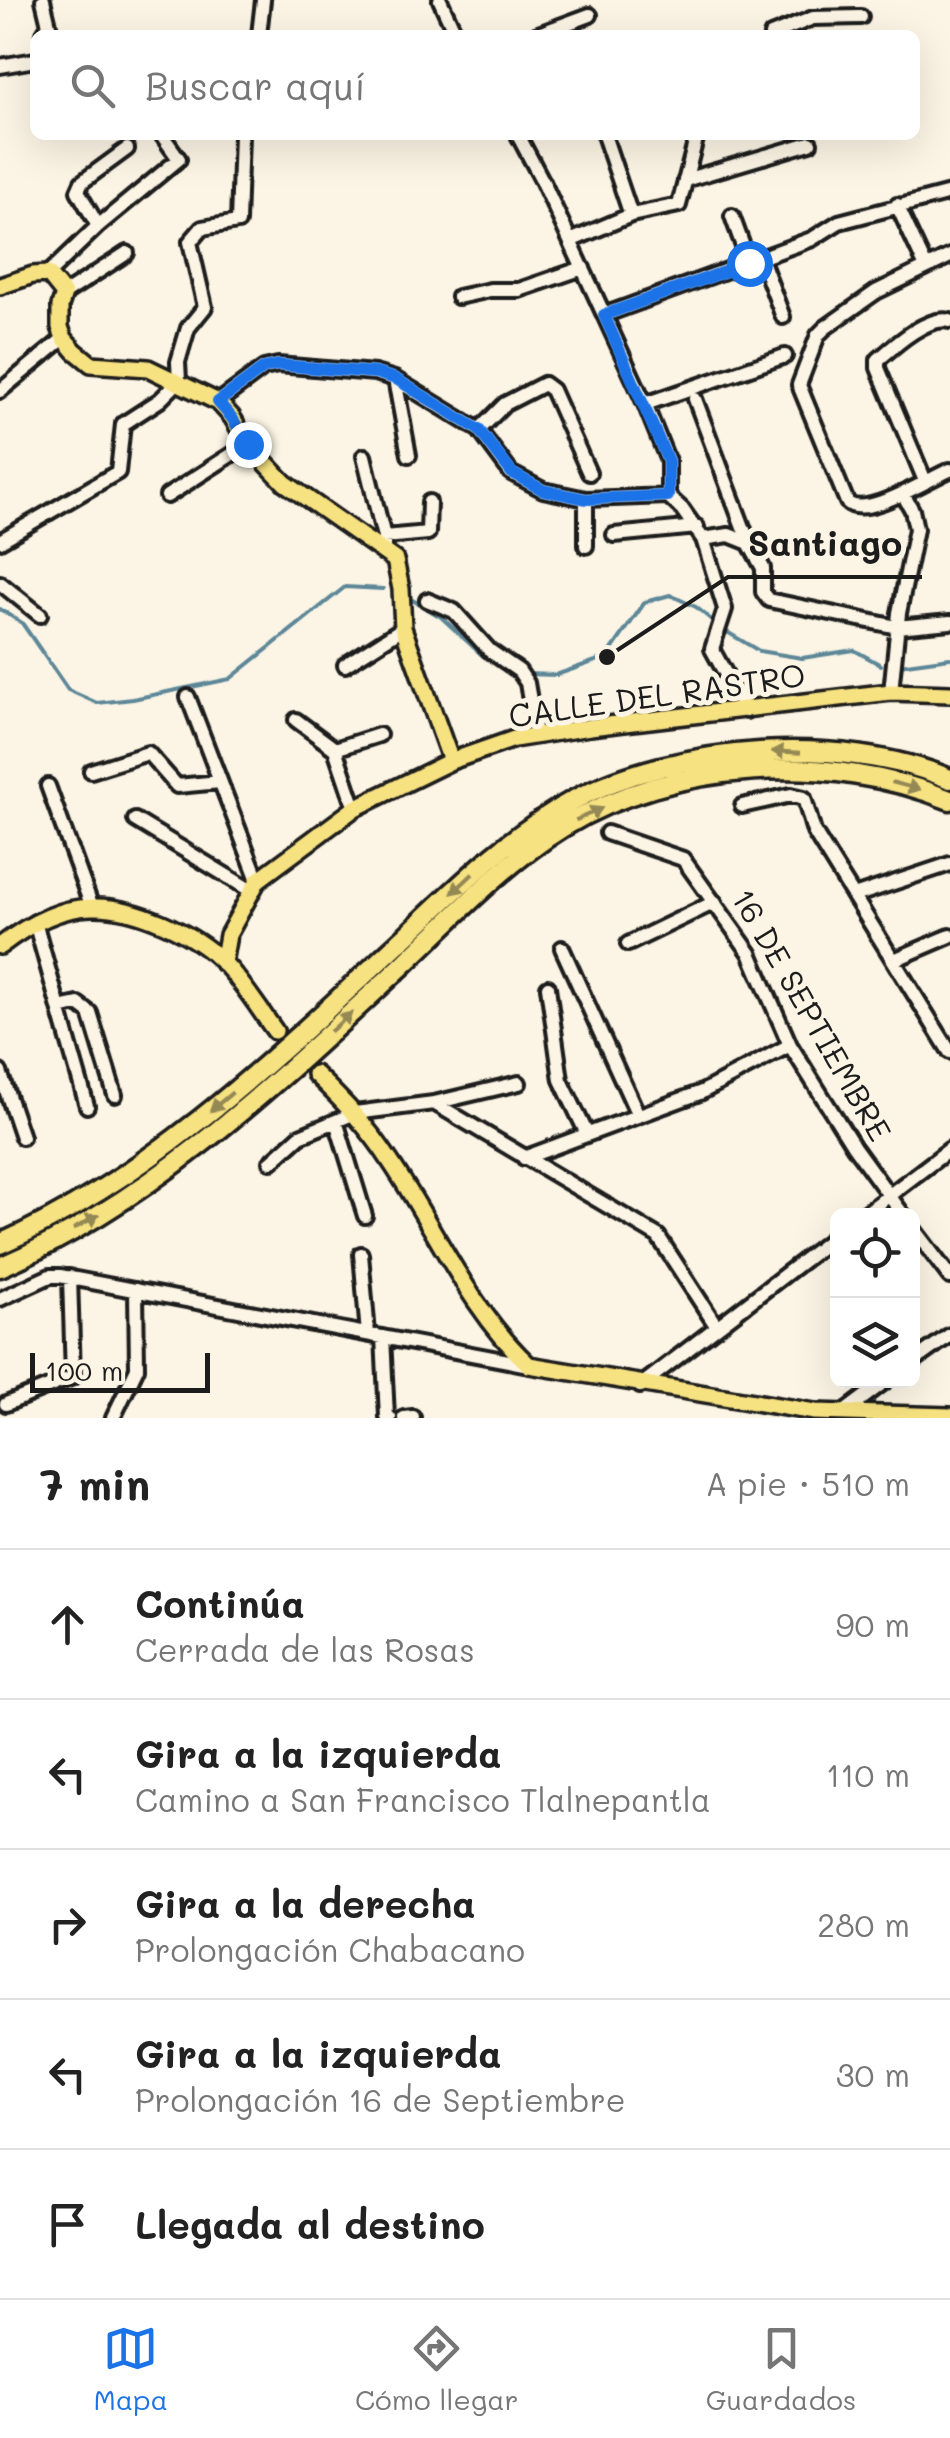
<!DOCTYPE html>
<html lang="es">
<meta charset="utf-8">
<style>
:root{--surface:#fff;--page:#f6f6f6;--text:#222;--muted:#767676;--line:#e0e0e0;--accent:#1a73e8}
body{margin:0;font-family:Mali,sans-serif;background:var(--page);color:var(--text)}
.controls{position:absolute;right:30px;bottom:30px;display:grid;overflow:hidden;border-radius:15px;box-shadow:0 10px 40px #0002}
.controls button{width:90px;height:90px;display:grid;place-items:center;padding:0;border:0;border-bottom:2px solid var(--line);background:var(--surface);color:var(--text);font:50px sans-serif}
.scale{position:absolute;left:30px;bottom:25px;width:180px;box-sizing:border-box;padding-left:10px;border:5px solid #1c1c1c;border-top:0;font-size:28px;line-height:35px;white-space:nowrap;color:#1c1c1c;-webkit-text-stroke:8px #fcf5e5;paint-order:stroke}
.stop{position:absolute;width:30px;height:30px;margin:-22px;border:8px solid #1a73e8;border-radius:50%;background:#fff}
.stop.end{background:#1a73e8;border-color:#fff;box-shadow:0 2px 10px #0008}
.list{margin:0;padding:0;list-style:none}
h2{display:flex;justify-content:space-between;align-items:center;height:130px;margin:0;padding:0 40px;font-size:42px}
h2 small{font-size:32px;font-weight:400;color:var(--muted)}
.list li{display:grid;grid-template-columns:65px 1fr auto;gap:30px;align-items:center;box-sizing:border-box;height:150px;padding:0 40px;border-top:2px solid var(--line)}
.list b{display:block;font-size:38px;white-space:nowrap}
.list p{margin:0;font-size:32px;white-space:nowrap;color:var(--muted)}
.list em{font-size:32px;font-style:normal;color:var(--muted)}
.icon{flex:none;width:55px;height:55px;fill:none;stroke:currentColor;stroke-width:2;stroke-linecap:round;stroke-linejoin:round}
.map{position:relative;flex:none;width:950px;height:1418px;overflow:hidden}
.search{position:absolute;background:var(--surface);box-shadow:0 10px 40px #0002;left:30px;right:30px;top:30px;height:110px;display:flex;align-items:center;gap:25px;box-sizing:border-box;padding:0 35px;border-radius:15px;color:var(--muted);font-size:38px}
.sheet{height:880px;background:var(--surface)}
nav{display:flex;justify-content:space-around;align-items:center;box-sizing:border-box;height:140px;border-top:2px solid var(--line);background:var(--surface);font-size:28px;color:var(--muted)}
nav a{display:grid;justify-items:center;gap:5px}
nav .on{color:var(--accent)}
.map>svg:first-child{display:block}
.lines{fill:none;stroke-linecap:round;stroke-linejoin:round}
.stream{stroke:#5d8798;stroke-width:4}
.minor-casing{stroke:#1c1c1c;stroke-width:20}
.major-casing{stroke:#1c1c1c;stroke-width:22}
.highway-casing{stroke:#1c1c1c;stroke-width:25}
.minor{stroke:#fcf5e5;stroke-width:12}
.major{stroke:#f7e281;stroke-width:15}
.highway{stroke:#f7e281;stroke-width:18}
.oneway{fill:#948954}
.route{stroke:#1a73e8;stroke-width:12}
.labels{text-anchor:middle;stroke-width:10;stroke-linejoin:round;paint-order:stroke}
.street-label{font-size:32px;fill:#1c1c1c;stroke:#fcf5e5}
.leader{fill:none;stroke:#1c1c1c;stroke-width:4}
.callout-dot{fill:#1c1c1c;stroke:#fcf5e5;stroke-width:4}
.callout-label{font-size:35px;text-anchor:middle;font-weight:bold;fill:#1c1c1c;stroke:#fcf5e5;stroke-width:10;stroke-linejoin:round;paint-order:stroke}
</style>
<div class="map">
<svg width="950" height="1418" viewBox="0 0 950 1418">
<rect width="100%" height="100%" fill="#fcf5e5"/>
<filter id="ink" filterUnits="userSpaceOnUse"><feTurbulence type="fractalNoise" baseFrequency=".01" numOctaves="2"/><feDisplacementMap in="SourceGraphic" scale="20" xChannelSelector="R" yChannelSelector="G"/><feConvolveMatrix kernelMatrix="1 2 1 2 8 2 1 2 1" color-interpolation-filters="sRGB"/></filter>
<g filter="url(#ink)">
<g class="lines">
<!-- stream -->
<path class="stream" d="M409,598L441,617L483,656L494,661
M0,609L22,623L68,690L97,703L133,699L230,679L345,587L383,589
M722,629L759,651L802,658L854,650L881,665
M899,665L950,658
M526,674L556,675L607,657L645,602L670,595L696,607L715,623"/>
<defs>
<path id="minor" d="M440,0L456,35
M43,35L49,25L43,0
M259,35L263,0
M536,35L590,15
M771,35L813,18L861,17
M0,66L35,60
M518,135L543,182L645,404L668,461V496L682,509L703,539L725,609L712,649L746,711
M604,135L631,215
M685,180L810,143
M897,205L926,267
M732,216L749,263
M98,226L78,191L82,182L127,149
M570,241L631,215L679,205L697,135
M950,256L876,292L825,328L818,335L799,385L847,502C865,520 928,479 950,470
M761,258L783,317
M48,274L98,226L179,159L162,135
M64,294L127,253
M458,297L490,290H519L583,268
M604,315L812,239L839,222L950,193
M395,379L409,455
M0,391L64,338
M695,399L749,543L763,568V592L769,600L897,627L950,622
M218,402L264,368L278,365L375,373L395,379L479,430L511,473L543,490L586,499L668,496
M645,404L785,356
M479,430L505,404L544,384L552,390L589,473
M364,456L384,537V549
M925,481L878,368V360C894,346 928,315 950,321
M167,496L248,444
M614,535L697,527
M384,537L428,533L429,502
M703,539L729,535L749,543
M0,541L118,472L123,424L160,400L179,381L178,362L188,328L205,307L190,242L202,228L238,222L241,135
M586,546V499
M0,583L40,615
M427,600L454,611L490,651L519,671L527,683L536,735
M345,665L403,628
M891,692L899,613L916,529L912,510L903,494
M188,697L258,880
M296,720L335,749
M91,771L148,753L177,786L220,782
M48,786L92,907
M742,806L791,795L804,798L814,832L950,1052
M355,808L335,749L379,735
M135,820L250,890
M607,833L683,859L750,953L790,1045L854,1147L904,1216
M854,896L950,864
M35,922L59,1008L78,1004L90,1013L115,1095
M628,944L715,902
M562,948L638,1115
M894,960L950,936
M548,987L561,1080L587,1134
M59,1008L87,1106
M0,1072L22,1137
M434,1103L519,1083
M336,1121L365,1216
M524,1158L702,1092L790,1045
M271,1162L300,1136L355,1113L434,1103L658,1236L717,1327
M862,1216L950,1149
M912,1227L950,1277
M361,1254L368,1334
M0,1299L50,1276H60L529,1365
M383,1337L387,1417L390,1418
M912,1362L950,1335
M640,1386L838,1234
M6,1404L73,1377L70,1277
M843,1413L887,1380
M113,1418L137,1368L136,1290
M404,1418L413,1417"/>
<path id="major" d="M0,286L33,275L48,274L64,294L60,306V327L64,338L75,351L91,364L148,368L218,402L232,417L248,444L285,483L395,560L401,589L403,628L451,761
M0,946C26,926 57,908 91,907C134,905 194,933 224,963C243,983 259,1009 275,1031
M223,963L228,935L258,880L355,808L451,761L514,739L590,727L891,692L950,694
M315,1074C343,1101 369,1128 390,1161C436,1229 469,1309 529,1365L815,1412L950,1416"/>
<path id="highway" d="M0,1244C151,1177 273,1060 392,949C450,895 504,838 574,800C674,745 844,734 950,779
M0,1267C156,1200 280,1079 403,965C454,917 503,864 563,827C672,760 833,752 950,800"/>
</defs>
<!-- minor casing -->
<use href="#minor" class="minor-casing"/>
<!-- major casing -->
<use href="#major" class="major-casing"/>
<!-- highway casing -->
<use href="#highway" class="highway-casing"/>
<!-- minor -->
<use href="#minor" class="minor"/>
<!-- major -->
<use href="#major" class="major"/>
<!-- highway -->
<use href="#highway" class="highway"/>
</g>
<!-- one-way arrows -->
<defs><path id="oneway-solid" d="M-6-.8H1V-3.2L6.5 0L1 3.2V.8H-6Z" transform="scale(2.5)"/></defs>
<g class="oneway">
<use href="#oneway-solid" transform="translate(786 752) rotate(-177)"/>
<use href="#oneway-solid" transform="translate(906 786) rotate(15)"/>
<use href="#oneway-solid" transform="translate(589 814) rotate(-25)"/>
<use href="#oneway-solid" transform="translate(462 884) rotate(137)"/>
<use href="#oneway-solid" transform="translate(341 1022) rotate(-42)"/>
<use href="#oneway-solid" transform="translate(221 1102) rotate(140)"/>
<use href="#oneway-solid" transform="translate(86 1222) rotate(-30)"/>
</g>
</g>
<g class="lines" filter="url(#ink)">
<!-- route -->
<path class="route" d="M248,444L232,418L218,402L264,368L278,365L376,373L396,379L479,430L512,473L543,490L586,499L668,496V461L604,315L749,263"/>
</g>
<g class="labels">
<!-- street labels -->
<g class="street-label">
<text transform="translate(657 696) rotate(-8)" y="11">CALLE DEL RASTRO</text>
<text transform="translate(811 1015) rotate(60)" y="11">16 DE SEPTIEMBRE</text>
</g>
</g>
<!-- callouts -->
<path class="leader" d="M607 657L728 577H922"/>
<circle class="callout-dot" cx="607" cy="657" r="10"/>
<g class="callout-label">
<text x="825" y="556">Santiago</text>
</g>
</svg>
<div class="controls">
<button><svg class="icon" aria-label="locate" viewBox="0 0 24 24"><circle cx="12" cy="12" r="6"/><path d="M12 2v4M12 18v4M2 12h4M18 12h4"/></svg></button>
<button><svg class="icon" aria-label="layers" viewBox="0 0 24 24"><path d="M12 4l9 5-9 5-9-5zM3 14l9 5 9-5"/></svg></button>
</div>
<div class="scale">100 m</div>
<div class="stop" style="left:749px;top:263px"></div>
<div class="stop end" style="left:248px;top:444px"></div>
<div class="search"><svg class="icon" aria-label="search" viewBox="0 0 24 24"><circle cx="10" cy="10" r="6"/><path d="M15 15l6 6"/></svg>Buscar aquí</div>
</div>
<section class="sheet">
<h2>7 min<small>A pie · 510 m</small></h2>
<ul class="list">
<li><svg class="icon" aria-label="ahead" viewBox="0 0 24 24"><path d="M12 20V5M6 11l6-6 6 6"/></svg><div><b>Continúa</b><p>Cerrada de las Rosas</p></div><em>90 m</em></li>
<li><svg class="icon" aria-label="left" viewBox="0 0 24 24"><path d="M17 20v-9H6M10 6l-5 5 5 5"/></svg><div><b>Gira a la izquierda</b><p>Camino a San Francisco Tlalnepantla</p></div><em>110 m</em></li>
<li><svg class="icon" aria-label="right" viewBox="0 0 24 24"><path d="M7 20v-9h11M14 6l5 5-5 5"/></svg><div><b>Gira a la derecha</b><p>Prolongación Chabacano</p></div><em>280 m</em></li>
<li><svg class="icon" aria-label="left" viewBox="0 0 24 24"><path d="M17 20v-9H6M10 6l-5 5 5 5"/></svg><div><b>Gira a la izquierda</b><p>Prolongación 16 de Septiembre</p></div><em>30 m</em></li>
<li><svg class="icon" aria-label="arrive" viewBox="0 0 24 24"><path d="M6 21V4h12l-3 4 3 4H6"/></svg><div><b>Llegada al destino</b></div></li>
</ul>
</section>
<nav>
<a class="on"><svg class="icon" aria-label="map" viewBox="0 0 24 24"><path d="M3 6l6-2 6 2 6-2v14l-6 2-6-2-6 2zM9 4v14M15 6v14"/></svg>Mapa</a>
<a><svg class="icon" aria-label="directions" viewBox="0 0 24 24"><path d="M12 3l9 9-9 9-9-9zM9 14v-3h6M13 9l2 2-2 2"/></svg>Cómo llegar</a>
<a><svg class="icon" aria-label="saved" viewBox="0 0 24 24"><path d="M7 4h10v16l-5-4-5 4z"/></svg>Guardados</a>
</nav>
